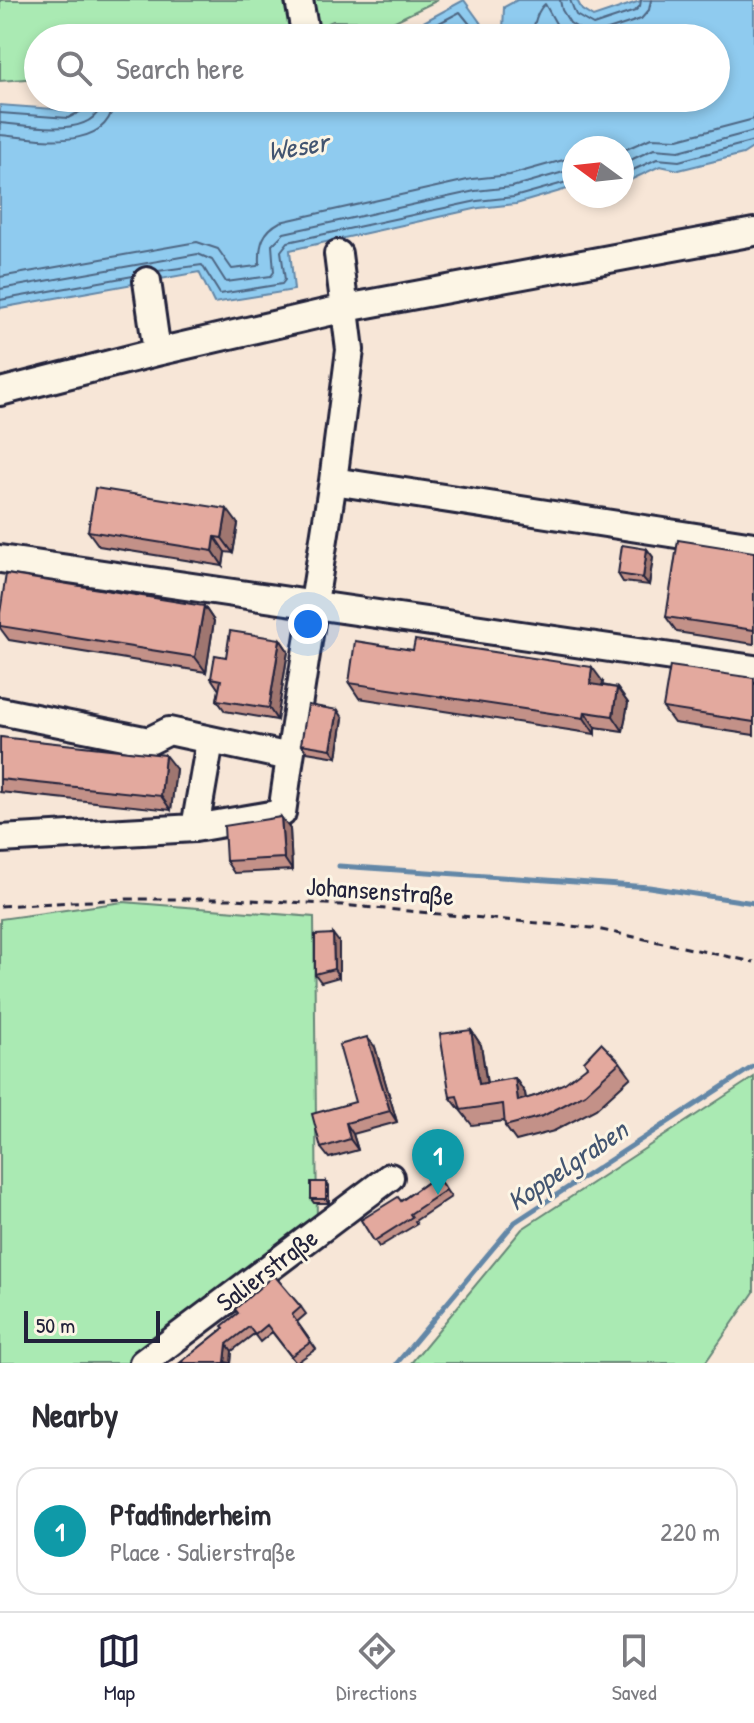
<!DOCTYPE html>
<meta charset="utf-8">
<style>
:root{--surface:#fff;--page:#f2f2f3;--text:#2b2b33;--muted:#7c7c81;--line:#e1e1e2;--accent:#22223b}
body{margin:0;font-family:"Patrick Hand",sans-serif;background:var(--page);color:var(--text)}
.compass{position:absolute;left:562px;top:136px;width:72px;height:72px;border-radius:50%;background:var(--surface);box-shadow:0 4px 12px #0003;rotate:285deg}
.scale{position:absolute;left:24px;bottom:20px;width:136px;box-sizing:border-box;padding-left:8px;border:4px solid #22223b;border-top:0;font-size:22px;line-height:28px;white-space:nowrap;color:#22223b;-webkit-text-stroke:6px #fcf5e5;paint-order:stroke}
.you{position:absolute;left:308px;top:624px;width:28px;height:28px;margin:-20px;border:6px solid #fff;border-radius:50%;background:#1a73e8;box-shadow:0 0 0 12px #1a73e833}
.badge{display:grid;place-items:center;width:52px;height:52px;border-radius:50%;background:var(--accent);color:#fff;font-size:26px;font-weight:700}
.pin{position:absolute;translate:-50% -66px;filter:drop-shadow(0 2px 4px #0008)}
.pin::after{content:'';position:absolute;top:42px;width:28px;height:24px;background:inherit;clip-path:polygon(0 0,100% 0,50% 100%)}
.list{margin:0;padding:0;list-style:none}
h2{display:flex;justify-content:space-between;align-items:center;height:104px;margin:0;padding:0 32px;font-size:34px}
h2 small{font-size:26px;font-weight:400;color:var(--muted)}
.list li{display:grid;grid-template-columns:52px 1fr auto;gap:24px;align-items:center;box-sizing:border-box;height:128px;margin:0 16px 16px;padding:0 16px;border:2px solid var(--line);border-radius:24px}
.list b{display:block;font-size:30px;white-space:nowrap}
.list p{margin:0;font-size:26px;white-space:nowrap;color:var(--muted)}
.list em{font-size:26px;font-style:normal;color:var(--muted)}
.icon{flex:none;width:44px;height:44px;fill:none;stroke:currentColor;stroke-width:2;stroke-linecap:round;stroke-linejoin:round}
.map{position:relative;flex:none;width:754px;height:1363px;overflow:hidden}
.search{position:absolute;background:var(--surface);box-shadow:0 4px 12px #0003;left:24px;right:24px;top:24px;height:88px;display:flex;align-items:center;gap:20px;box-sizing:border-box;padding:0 28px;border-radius:44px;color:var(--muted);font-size:30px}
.sheet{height:248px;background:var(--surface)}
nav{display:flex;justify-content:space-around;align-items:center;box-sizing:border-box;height:112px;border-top:2px solid var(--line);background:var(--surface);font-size:22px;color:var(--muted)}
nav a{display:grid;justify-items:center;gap:4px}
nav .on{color:var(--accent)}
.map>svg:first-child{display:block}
.green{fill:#aaeab3;stroke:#668677;stroke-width:2}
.water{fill:#8fcbef;stroke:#6387a7;stroke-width:2}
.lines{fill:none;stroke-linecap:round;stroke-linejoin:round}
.shore{stroke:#4e6683;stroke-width:2}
.stream{stroke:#6387a7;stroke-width:5}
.minor-casing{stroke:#22223b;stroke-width:32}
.path{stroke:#22223b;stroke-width:3;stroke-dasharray:8 6;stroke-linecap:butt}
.minor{stroke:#fcf5e5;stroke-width:26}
.wall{fill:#c39188;stroke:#22223b;stroke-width:2}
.shaded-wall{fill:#9f766f;stroke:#22223b;stroke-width:2}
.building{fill:#e3a99e;stroke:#22223b;stroke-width:2}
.labels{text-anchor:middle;stroke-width:6;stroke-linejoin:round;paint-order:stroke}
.street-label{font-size:26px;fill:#22223b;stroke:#fcf5e5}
.water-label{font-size:28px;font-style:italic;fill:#435571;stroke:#fcf5e5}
</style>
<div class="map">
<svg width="754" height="1363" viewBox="0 0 754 1363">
<rect width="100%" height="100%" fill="#f7e6d7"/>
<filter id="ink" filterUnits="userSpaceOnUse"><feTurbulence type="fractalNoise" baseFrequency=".0125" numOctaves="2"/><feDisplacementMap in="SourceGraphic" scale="16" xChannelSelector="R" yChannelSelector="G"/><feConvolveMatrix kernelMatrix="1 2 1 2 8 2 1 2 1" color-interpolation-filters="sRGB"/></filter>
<g filter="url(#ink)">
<!-- green -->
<path class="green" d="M0,0H438L393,22L333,21L291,38L225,36L221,38H38V78L0,81Z
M123,902L314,917L317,1225L132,1363H0V919Z
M754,1077V1292L705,1363H411L522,1229Z"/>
<!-- water -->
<path class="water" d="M464,0L490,36L503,30L504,7L517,0H577L582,10L593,17L643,0H754V147L743,154L679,170L660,166L622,184V148H574V187L516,204L479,208L290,250L294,290L214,303L199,272L0,308V105L67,110L90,98H716V38H394Z"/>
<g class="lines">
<!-- shore -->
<path class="shore" d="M560,0L562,10L570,23L584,32L593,35L641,19L649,10L651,0
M570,0L576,15L593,25L635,11L640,6L641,0
M411,38L460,12L481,38
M531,38C534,27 536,11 545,4L559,29L570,38
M0,113L68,118L89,107L92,98
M0,123C28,125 100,141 102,98
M0,135C36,138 112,154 114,98
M622,151L651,138L678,139L754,119
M622,164L654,149L679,151L754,131
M622,175L657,159L679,161L754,141
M158,271L202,265L220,294L282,284L285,280L281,251L288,242L477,201L514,197L574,180
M0,277L197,242L218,249L232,269L257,266L260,263C259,244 263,231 280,222L472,179L510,175L574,157
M0,289L198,254L212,260L226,282L271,276L274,272L272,245L284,233L475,191L512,187L574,169
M0,300L133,276"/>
<!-- stream -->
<path class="stream" d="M339,866L649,887L754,903
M397,1363L515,1222L754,1066"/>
<defs>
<path id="minor" d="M299,0L304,27
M147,281L157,352
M0,392L157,352L346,308L754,232
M333,481L754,546
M0,559L754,669
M0,711L149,741L169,731L290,757L333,481L350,350L338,254
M195,828L210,741
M0,839L195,828L282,813L290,757
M143,1363L390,1177"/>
</defs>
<!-- minor casing -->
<use href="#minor" class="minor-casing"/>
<!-- path -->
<path class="path" d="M0,906L126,899H234L342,905L592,928L754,962"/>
<!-- minor -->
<use href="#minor" class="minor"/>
</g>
<!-- wall -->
<path class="wall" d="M238,524L233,553L225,552L223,566L99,546L88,531Z
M647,549L653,557L649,585L623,582L618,574Z
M754,552V644L677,632L666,617Z
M204,606L214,621L206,672L9,640L0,628V613Z
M280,639L288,651L277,720L225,711L217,700L219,690L211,678L226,657Z
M754,678V735L674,723L663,708Z
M603,682L602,685L617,688L628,703L623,731L595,727V734L359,698L349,683Z
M343,718L337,757L307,752L301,744Z
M0,737L176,769L171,810L0,792Z
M281,817L290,829L292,870L234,873L226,861Z
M339,942V977L321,982L315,974Z
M471,1030L481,1045L487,1083L515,1078L525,1093L526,1099L538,1095L620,1062L631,1077L596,1109L554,1131L516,1141L505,1126V1121L472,1125L450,1097Z
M375,1047L397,1122L353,1134L358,1150L329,1158L321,1148L355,1102Z
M436,1176L451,1197L415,1221L417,1224L379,1247L361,1220L401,1201Z
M329,1186V1203H314L311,1199Z
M301,1307L306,1314L297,1322L316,1349L296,1363L272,1332L260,1342L254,1334L232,1351L231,1363H180L224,1328Z"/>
<!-- shaded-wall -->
<path class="shaded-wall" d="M227,509L238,524L233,553L222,538Z
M215,537L225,552L223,566L213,551Z
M647,549L653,557L649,585L643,578Z
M204,606L214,621L206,672L195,657Z
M280,639L288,651L277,720L269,708Z
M592,667L603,682L600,699L590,684Z
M617,688L628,703L623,731L613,716Z
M338,710L343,718L337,757L331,749Z
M585,712L595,727V734L584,718Z
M165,755L176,769L171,810L161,796Z
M281,817L290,829L292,870L284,858Z
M333,934L339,942V977L334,969Z
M471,1030L481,1045L489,1099L479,1084Z
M367,1037L375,1047L397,1122L390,1111Z
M515,1078L525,1093L528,1116L518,1101Z
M346,1123L353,1134L358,1150L350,1139Z
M326,1182L329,1186V1203L326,1199Z
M227,1344L232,1351L231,1363L225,1362Z"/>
<!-- building -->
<path class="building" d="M95,488L227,509L222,538L215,537L213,551L88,531Z
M678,540L754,552V630L666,617Z
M622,545L647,549L643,578L618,574Z
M6,574L204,606L195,657L0,626V613Z
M230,631L280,639L269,708L217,700L221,680L211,678L215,655L226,657Z
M415,640L592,667L590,684L617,688L613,716L585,712L584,718L349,683L355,641L413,650Z
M670,666L754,678V722L663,708Z
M308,705L338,710L331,749L301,744Z
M0,737L165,755L161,796L0,779Z
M281,817L284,858L226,861L224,826Z
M333,934L334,969L315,974V935Z
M471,1030L479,1084L515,1078L518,1101L538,1095L565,1083L587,1066L584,1061L601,1043L620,1062L585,1094L543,1116L505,1126L503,1104L461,1110L457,1096L450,1097L440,1034Z
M367,1037L390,1111L346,1123L350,1139L321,1148L312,1114L355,1102L339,1045Z
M436,1176L446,1190L410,1214L412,1217L374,1241L361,1220L398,1197L401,1201Z
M311,1182H326V1199H311Z
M274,1275L301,1307L292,1315L311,1342L291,1356L267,1325L255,1335L249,1327L227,1344L225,1362L224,1363H180L224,1328L222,1326L238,1313L235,1309Z"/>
</g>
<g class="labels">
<!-- street labels -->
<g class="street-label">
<text transform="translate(380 891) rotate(4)" y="9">Johansenstraße</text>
<text transform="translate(267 1270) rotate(-37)" y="9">Salierstraße</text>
</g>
<!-- water labels -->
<g class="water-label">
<text transform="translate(298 146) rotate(-9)" y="10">Weser</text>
<text transform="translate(567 1165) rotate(-34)" y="10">Koppelgraben</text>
</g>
</g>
</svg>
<svg class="compass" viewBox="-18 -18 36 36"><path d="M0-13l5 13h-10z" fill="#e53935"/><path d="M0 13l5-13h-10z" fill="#7c7c81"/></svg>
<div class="scale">50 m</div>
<div class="you"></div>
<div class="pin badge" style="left:438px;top:1195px;background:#0f9aa8">1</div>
<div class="search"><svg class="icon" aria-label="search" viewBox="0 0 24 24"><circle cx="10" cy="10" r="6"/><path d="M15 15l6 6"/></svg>Search here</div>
</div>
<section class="sheet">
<h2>Nearby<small></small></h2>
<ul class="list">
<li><span class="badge" style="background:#0f9aa8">1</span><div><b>Pfadfinderheim</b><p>Place · Salierstraße</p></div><em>220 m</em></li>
</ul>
</section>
<nav>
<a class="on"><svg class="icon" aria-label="map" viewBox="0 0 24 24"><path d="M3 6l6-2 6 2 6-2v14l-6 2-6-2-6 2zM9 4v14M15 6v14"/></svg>Map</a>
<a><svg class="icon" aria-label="directions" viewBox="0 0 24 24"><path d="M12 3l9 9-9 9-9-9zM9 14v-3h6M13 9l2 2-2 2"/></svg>Directions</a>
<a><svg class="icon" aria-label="saved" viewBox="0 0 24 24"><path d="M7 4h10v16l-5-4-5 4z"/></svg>Saved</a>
</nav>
